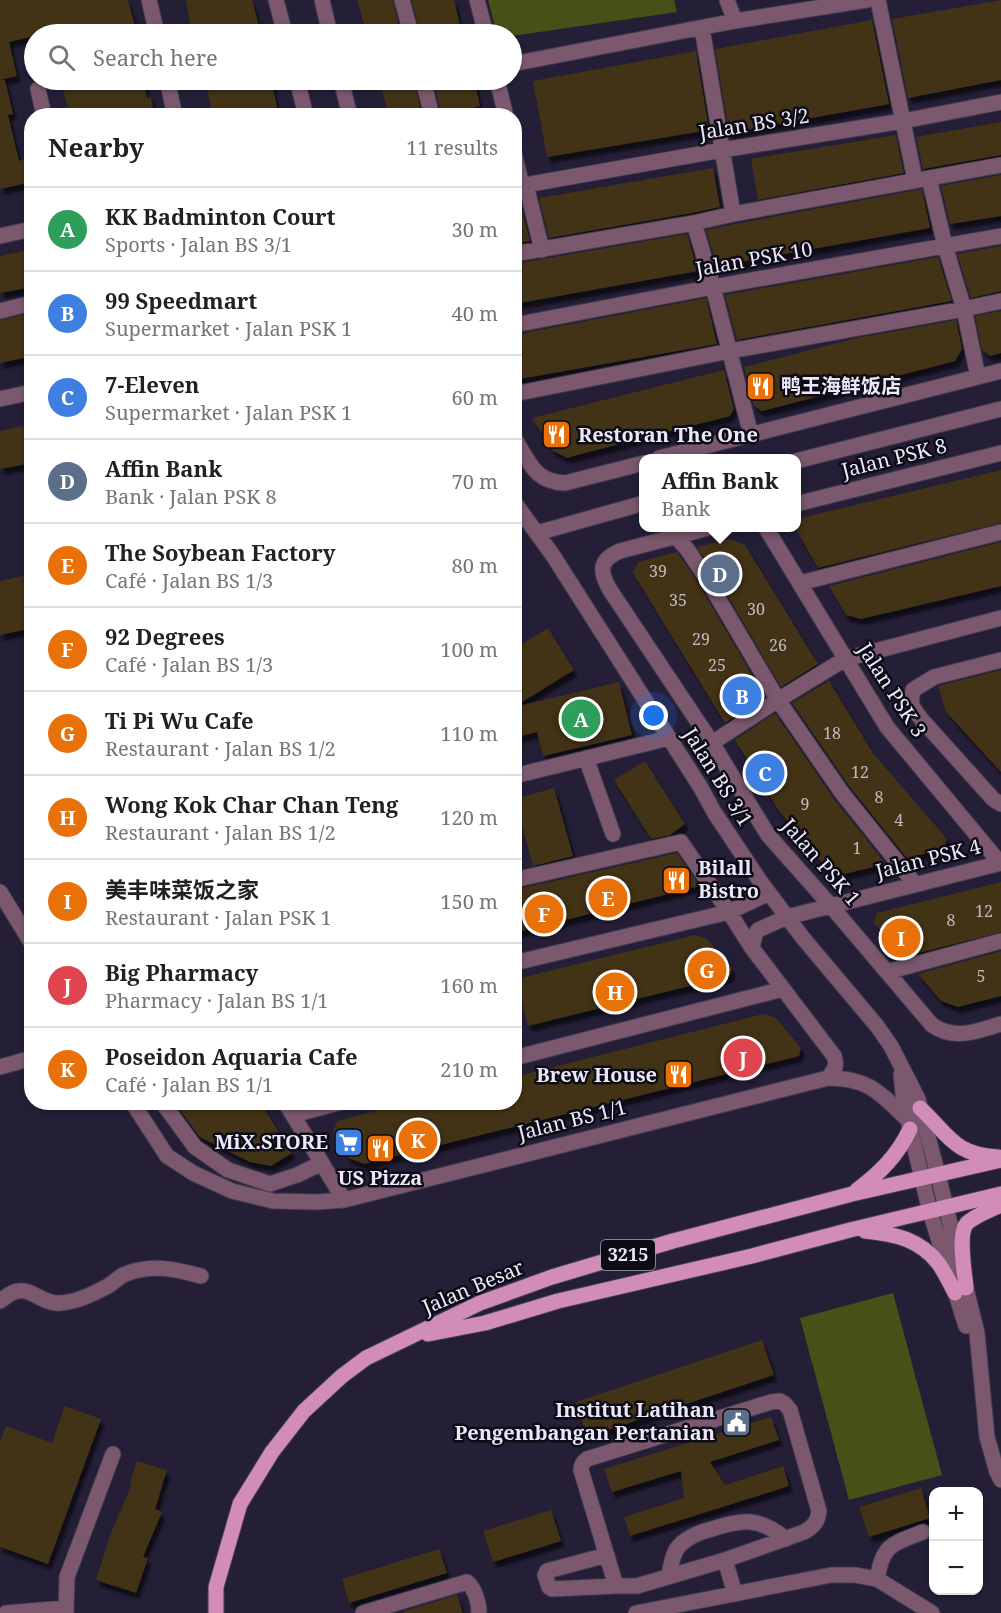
<!DOCTYPE html>
<meta charset="utf-8">
<style>
:root{--surface:#fff;--page:#f2f2f2;--text:#202124;--muted:#757577;--line:#e0e0e0;--accent:#7c3aed}
body{margin:0;font-family:"Noto Serif","Noto Sans SC",serif;background:var(--page);color:var(--text)}
.controls{position:absolute;right:18px;bottom:18px;display:grid;overflow:hidden;border-radius:12px;box-shadow:0 2px 4px #0004}
.controls button{width:54px;height:54px;display:grid;place-items:center;padding:0;border:0;border-bottom:2px solid var(--line);background:var(--surface);color:var(--text);font:30px sans-serif}
.you{position:absolute;left:654px;top:716px;width:21px;height:21px;margin:-15px;border:4px solid #fff;border-radius:50%;background:#1a73e8;box-shadow:0 0 0 9px #1a73e833}
.badge{display:grid;place-items:center;width:39px;height:39px;border-radius:50%;background:var(--accent);color:#fff;font-size:20px;font-weight:700}
.pin{position:absolute;translate:-50% -50%;border:3px solid #fff;box-shadow:0 2px 6px #0006}
.popup{position:absolute;left:639px;top:454px;width:162px;height:78px;box-sizing:border-box;display:grid;place-content:center;border-radius:12px;background:var(--surface);filter:drop-shadow(0 2px 4px #0005);font-size:20px;white-space:nowrap;color:var(--muted)}
.popup b{font-size:22px;color:var(--text)}
.popup::after{content:'';position:absolute;left:50%;top:100%;margin-left:-12px;border:12px solid transparent;border-top-color:var(--surface)}
.list{margin:0;padding:0;list-style:none}
h2{display:flex;justify-content:space-between;align-items:center;height:78px;margin:0;padding:0 24px;font-size:26px}
h2 small{font-size:20px;font-weight:400;color:var(--muted)}
.list li{display:grid;grid-template-columns:39px 1fr auto;gap:18px;align-items:center;box-sizing:border-box;height:84px;padding:0 24px;border-top:2px solid var(--line)}
.list b{display:block;font-size:22px;white-space:nowrap}
.list p{margin:0;font-size:20px;white-space:nowrap;color:var(--muted)}
.list em{font-size:20px;font-style:normal;color:var(--muted)}
.icon{flex:none;width:33px;height:33px;fill:none;stroke:currentColor;stroke-width:2;stroke-linecap:round;stroke-linejoin:round}
.map{position:relative;flex:none;width:1001px;height:1613px;overflow:hidden}
.search{position:absolute;background:var(--surface);box-shadow:0 2px 4px #0004;left:24px;top:24px;width:498px;height:66px;display:flex;align-items:center;gap:15px;box-sizing:border-box;padding:0 21px;border-radius:33px;color:var(--muted);font-size:22px}
.panel{position:absolute;background:var(--surface);box-shadow:0 2px 4px #0004;left:24px;top:108px;width:498px;height:1002px;border-radius:24px}
.map>svg:first-child{display:block}
.green{fill:#465017}
.building{fill:#423118;filter:url(#shadow)}
.lines{fill:none;stroke-linecap:round;stroke-linejoin:round}
.minor-casing{stroke:#403b52;stroke-width:17}
.major-casing{stroke:#403b52;stroke-width:17}
.minor{stroke:#7b586d;stroke-width:15}
.major{stroke:#d28cb8;stroke-width:15}
.labels{text-anchor:middle;stroke-width:5;stroke-linejoin:round;paint-order:stroke}
.number-label{font-size:16px;fill:#c0bac1}
.shield{fill:#0d0b15;stroke:#a8a6b5;stroke-width:1.5}
.shield-label{font-size:18px;font-weight:bold;fill:#eae8f9}
.street-label{font-size:20px;fill:#eae8f9;stroke:#0d0b15}
.poi-label{font-size:20px;font-weight:bold;fill:#eae8f9;stroke:#0d0b15;text-anchor:start}
</style>
<div class="map">
<svg width="1001" height="1613" viewBox="0 0 1001 1613">
<defs>
<filter id="shadow"><feDropShadow dx="3.5" dy="6" stdDeviation="1.5" flood-color="#0009"/></filter>
</defs>
<rect width="100%" height="100%" fill="#241f37"/>
<!-- green -->
<path class="green" d="M488,0H674L677,12L512,36V34H497Z
M893,1293L942,1475L849,1500L800,1318Z"/>
<!-- building -->
<path class="building" d="M0,0H128L137,34H34V36L9,42L17,76L0,80H5L13,114L8,115L19,161L29,158L32,170V182L0,189Z
M186,0H252L261,34H192Z
M357,0H393L401,34H367Z
M412,0H454L462,34H420Z
M1001,0V80L908,98L892,19Z
M872,20L889,104L729,133L715,49Z
M696,51L709,130L547,157L533,81Z
M61,80H143L147,98L151,97L154,116H70Z
M205,80H271L279,116H213Z
M379,80H414L422,116H389Z
M433,80H474L480,106L442,116Z
M1001,122V155L923,169L916,137Z
M896,135L904,173L758,200L751,159Z
M713,168L720,207L692,213L549,238L539,198Z
M1001,175V216L950,224L941,186Z
M922,189L930,228L717,266L706,230L735,224Z
M520,201L530,241L514,244V202Z
M687,234L698,271L514,304V264Z
M1001,246V291L971,298L957,254Z
M27,250L32,267V287L0,293V256Z
M938,257L952,301L737,340L725,295Z
M706,298L717,344L514,380V335Z
M1001,311V353L990,356L982,350L975,316Z
M32,313V356L0,363V320Z
M956,320L962,349L955,361L762,411L754,406L744,367L857,338Z
M724,370L734,409L730,416L577,455L567,458L553,451L532,418Z
M32,424V463L0,469V431Z
M1001,470V523L818,568L797,531L801,518Z
M730,539L745,545L818,664L781,687L713,571L697,547Z
M1001,542V586L861,619L846,615L829,586Z
M677,552L697,581L765,697L725,723L633,573L638,562Z
M32,574V628L0,635V581Z
M548,628L574,670L514,707V649Z
M1001,670V772L946,712L938,686Z
M829,681L873,753L947,839L944,849L907,858L850,787L792,703Z
M619,682L632,735L543,756L537,732L514,738V707Z
M775,713L834,799L886,864L844,874L827,869L779,811L735,740Z
M645,761L685,824L670,835L651,839L614,780Z
M554,788L573,856L533,866L515,799Z
M677,853L700,886L514,933V890Z
M1001,882V932L903,957L874,923L877,913Z
M695,935L707,939L732,968L730,976L528,1026L516,979Z
M1001,951V996L958,1007L941,1001L918,974Z
M763,1014L776,1018L801,1048L799,1056L364,1164L348,1158L333,1133L337,1121L411,1102H514V1077Z
M174,1102H260L292,1153L271,1166L250,1162L200,1137Z
M762,1340L774,1375L587,1437L576,1402Z
M65,1406L101,1419L48,1564L0,1547V1441L6,1426L52,1443Z
M771,1417L779,1440L710,1462L725,1485L783,1466L789,1486L630,1536L624,1517L684,1498L681,1471L612,1492L604,1469Z
M137,1461L167,1470L155,1509L162,1512L143,1557L148,1558L136,1593L96,1580L110,1535L132,1484L130,1483Z
M921,1488L930,1518L869,1537L859,1507Z
M551,1510L561,1541L493,1562L483,1531Z
M439,1549L447,1573L349,1603L342,1579Z
M457,1595L463,1613H404V1611Z"/>
<g class="lines">
<defs>
<path id="minor" d="M149,0L157,34
M276,0L285,34
M322,0L330,34
M402,0L411,34
M477,0L486,34
M727,0L735,21
M878,0L915,180
M702,28L733,214
M512,64L735,21L867,0
M167,80L175,116
M297,80L306,116
M341,80L350,116
M423,80L432,116
M497,80L506,116
M38,89L44,116
M514,153L522,186
M929,178L945,246L964,309L978,377
M526,185L542,250
M514,187L722,150L903,121L1001,102
M694,223L713,287L751,435
M0,236L32,229
M514,254L694,223L733,214L1001,165
M0,311L32,303
M514,325L713,287L1001,236
M514,394L730,351L964,309L1001,301
M0,399L32,392
M514,438C529,461 534,482 565,483L644,463
M659,458L1001,371
M796,461L1001,409
M514,502L552,554L701,788L714,812L760,881L803,938L877,1026L891,1046L918,1099L938,1175L977,1333L987,1437L997,1472L1001,1480
M796,504L1001,453
M708,528L620,551C599,560 599,571 610,590L712,743L768,835L831,906L932,1025C955,1041 977,1031 1001,1024
M766,528L887,727L1000,863
M537,533L644,503
M675,536L687,549L705,576L778,700L842,793L915,884
M800,583L1001,532
M1001,660L934,677L913,690C909,705 913,708 922,720L993,799L1001,804
M712,743L778,700L845,659L1001,618
M586,758L613,834
M514,776L669,738
M514,880L681,842L729,912L769,893
M0,892L32,944
M752,948L755,935L758,930L787,917L1001,863
M514,963L729,912L752,948L834,1056C838,1066 834,1070 828,1078
M887,972L1001,941
M514,1058L783,989
M0,1067L32,1058
M901,1074L904,1103L930,1212L966,1326
M132,1102L167,1156L193,1173L232,1191L273,1201L316,1202L344,1200L828,1078C869,1078 880,1093 908,1120
M162,1102L195,1147L228,1170L270,1184L297,1175L322,1163
M285,1102L344,1200
M293,1115L342,1102
M0,1301C4,1298 8,1295 12,1293C29,1284 42,1305 60,1303C77,1302 93,1294 108,1286C113,1283 118,1278 123,1275C149,1263 175,1269 201,1276
M780,1401L785,1404L790,1410L819,1511C818,1522 813,1527 804,1532L725,1560L637,1586H616L581,1470C581,1465 583,1462 587,1459L771,1402Z
M607,1555L547,1571L545,1575L549,1587L552,1589L616,1586
M725,1560L735,1594
M669,1576C671,1566 672,1554 679,1546C688,1536 700,1532 712,1529C743,1519 759,1517 786,1539
M877,1579C883,1544 892,1544 923,1532
M6,1613L65,1608
M66,1613L67,1577L113,1454
M363,1613L467,1582C475,1588 479,1604 479,1613
M636,1613L831,1575H855L877,1579L932,1613"/>
<path id="major" d="M920,1108C949,1135 954,1155 998,1157
M857,1190C880,1173 898,1155 910,1129
M865,1231C895,1234 920,1239 939,1264C945,1273 950,1283 955,1293
M966,1288C965,1273 957,1234 967,1223C976,1215 990,1210 1001,1205
M428,1334L485,1323L558,1301L752,1256L850,1230L1001,1194
M216,1613V1587L240,1504L272,1452L304,1411L342,1376L366,1358L480,1303L552,1277L673,1241L852,1194L1001,1160"/>
</defs>
<!-- minor casing -->
<use href="#minor" class="minor-casing"/>
<!-- major casing -->
<use href="#major" class="major-casing"/>
<!-- minor -->
<use href="#minor" class="minor"/>
<!-- major -->
<use href="#major" class="major"/>
</g>
<!-- icons -->
<defs>
<symbol id="restaurant-square" viewBox="-11 -11 22 22"><rect x="-9" y="-9" width="18" height="18" rx="4" fill="#e8710a" stroke="#0d0b15"/><path d="M-5-6h1v4h1v-4h1v4h1v-4h1v5L-1.5 .5V6h-2V.5L-5-1ZM5-6V6H3V1.5H1.5Q1.5-4 5-6Z" fill="#fff"/></symbol>
<symbol id="supermarket-square" viewBox="-11 -11 22 22"><rect x="-9" y="-9" width="18" height="18" rx="4" fill="#3f7fe0" stroke="#0d0b15"/><path d="M-6-5.5h2.5l.6 2H6L4.5 2H-2.5L-4.4-4H-6ZM-1.5 3.2a1.3 1.3 0 1 0 .1 0ZM3 3.2a1.3 1.3 0 1 0 .1 0Z" fill="#fff"/></symbol>
<symbol id="civic-square" viewBox="-11 -11 22 22"><rect x="-9" y="-9" width="18" height="18" rx="4" fill="#5c6f8a" stroke="#0d0b15"/><path d="M-.6-6.5H3V-4.5H.6V-3L4-1V1h2V6H-6V1h2V-1L-.6-3ZM-1.2 2.5V6h2.4V2.5Z" fill="#fff"/></symbol>
</defs>
<g fill-rule="evenodd">
<use href="#restaurant-square" x="744" y="370" width="33" height="33"/>
<use href="#restaurant-square" x="540" y="418" width="33" height="33"/>
<use href="#restaurant-square" x="660" y="864" width="33" height="33"/>
<use href="#restaurant-square" x="662" y="1058" width="33" height="33"/>
<use href="#supermarket-square" x="332" y="1126" width="33" height="33"/>
<use href="#restaurant-square" x="364" y="1132" width="33" height="33"/>
<use href="#civic-square" x="720" y="1406" width="33" height="33"/>
</g>
<g class="labels">
<!-- number labels -->
<g class="number-label">
<text x="658" y="577">39</text>
<text x="678" y="606">35</text>
<text x="756" y="615">30</text>
<text x="701" y="645">29</text>
<text x="778" y="651">26</text>
<text x="717" y="671">25</text>
<text x="832" y="739">18</text>
<text x="860" y="778">12</text>
<text x="879" y="803">8</text>
<text x="805" y="810">9</text>
<text x="899" y="826">4</text>
<text x="857" y="854">1</text>
<text x="984" y="917">12</text>
<text x="951" y="926">8</text>
<text x="981" y="982">5</text>
</g>
<!-- shield labels -->
<rect class="shield" x="601" y="1240" width="54" height="30" rx="4.5"/>
<g class="shield-label">
<text x="628" y="1261">3215</text>
</g>
<!-- street labels -->
<g class="street-label">
<text transform="translate(754 124) rotate(-9)" y="7">Jalan BS 3/2</text>
<text transform="translate(754 259) rotate(-10)" y="7">Jalan PSK 10</text>
<text transform="translate(894 458) rotate(-14)" y="7">Jalan PSK 8</text>
<text transform="translate(892 690) rotate(57)" y="7">Jalan PSK 3</text>
<text transform="translate(718 777) rotate(58)" y="7">Jalan BS 3/1</text>
<text transform="translate(928 859) rotate(-14)" y="7">Jalan PSK 4</text>
<text transform="translate(821 862) rotate(49)" y="7">Jalan PSK 1</text>
<text transform="translate(572 1120) rotate(-14)" y="7">Jalan BS 1/1</text>
<text transform="translate(473 1287) rotate(-23)" y="7">Jalan Besar</text>
</g>
<!-- poi labels -->
<g class="poi-label">
<text x="781" y="393">鸭王海鲜饭店</text>
<text x="578" y="442">Restoran The One</text>
<text x="698" y="875">Bilall<tspan x="698" dy="23">Bistro</tspan></text>
<text x="657" y="1082" text-anchor="end">Brew House</text>
<text x="328" y="1149" text-anchor="end">MiX.STORE</text>
<text x="380" y="1185" text-anchor="middle">US Pizza</text>
<text x="715" y="1417" text-anchor="end">Institut Latihan<tspan x="715" dy="23">Pengembangan Pertanian</tspan></text>
</g>
</g>
</svg>
<div class="controls">
<button>+</button>
<button>−</button>
</div>
<div class="you"></div>
<div class="pin badge" style="left:581px;top:719px;background:#2e9e5b">A</div>
<div class="pin badge" style="left:742px;top:696px;background:#3f7fe0">B</div>
<div class="pin badge" style="left:765px;top:773px;background:#3f7fe0">C</div>
<div class="pin badge" style="left:720px;top:574px;background:#5c6f8a">D</div>
<div class="popup"><b>Affin Bank</b>Bank</div>
<div class="pin badge" style="left:608px;top:898px;background:#e8710a">E</div>
<div class="pin badge" style="left:544px;top:914px;background:#e8710a">F</div>
<div class="pin badge" style="left:707px;top:970px;background:#e8710a">G</div>
<div class="pin badge" style="left:615px;top:992px;background:#e8710a">H</div>
<div class="pin badge" style="left:901px;top:938px;background:#e8710a">I</div>
<div class="pin badge" style="left:743px;top:1058px;background:#e0444e">J</div>
<div class="pin badge" style="left:418px;top:1140px;background:#e8710a">K</div>
<div class="search"><svg class="icon" aria-label="search" viewBox="0 0 24 24"><circle cx="10" cy="10" r="6"/><path d="M15 15l6 6"/></svg>Search here</div>
<section class="panel">
<h2>Nearby<small>11 results</small></h2>
<ul class="list">
<li><span class="badge" style="background:#2e9e5b">A</span><div><b>KK Badminton Court</b><p>Sports · Jalan BS 3/1</p></div><em>30 m</em></li>
<li><span class="badge" style="background:#3f7fe0">B</span><div><b>99 Speedmart</b><p>Supermarket · Jalan PSK 1</p></div><em>40 m</em></li>
<li><span class="badge" style="background:#3f7fe0">C</span><div><b>7-Eleven</b><p>Supermarket · Jalan PSK 1</p></div><em>60 m</em></li>
<li><span class="badge" style="background:#5c6f8a">D</span><div><b>Affin Bank</b><p>Bank · Jalan PSK 8</p></div><em>70 m</em></li>
<li><span class="badge" style="background:#e8710a">E</span><div><b>The Soybean Factory</b><p>Café · Jalan BS 1/3</p></div><em>80 m</em></li>
<li><span class="badge" style="background:#e8710a">F</span><div><b>92 Degrees</b><p>Café · Jalan BS 1/3</p></div><em>100 m</em></li>
<li><span class="badge" style="background:#e8710a">G</span><div><b>Ti Pi Wu Cafe</b><p>Restaurant · Jalan BS 1/2</p></div><em>110 m</em></li>
<li><span class="badge" style="background:#e8710a">H</span><div><b>Wong Kok Char Chan Teng</b><p>Restaurant · Jalan BS 1/2</p></div><em>120 m</em></li>
<li><span class="badge" style="background:#e8710a">I</span><div><b>美丰味菜饭之家</b><p>Restaurant · Jalan PSK 1</p></div><em>150 m</em></li>
<li><span class="badge" style="background:#e0444e">J</span><div><b>Big Pharmacy</b><p>Pharmacy · Jalan BS 1/1</p></div><em>160 m</em></li>
<li><span class="badge" style="background:#e8710a">K</span><div><b>Poseidon Aquaria Cafe</b><p>Café · Jalan BS 1/1</p></div><em>210 m</em></li>
</ul>
</section>
</div>
